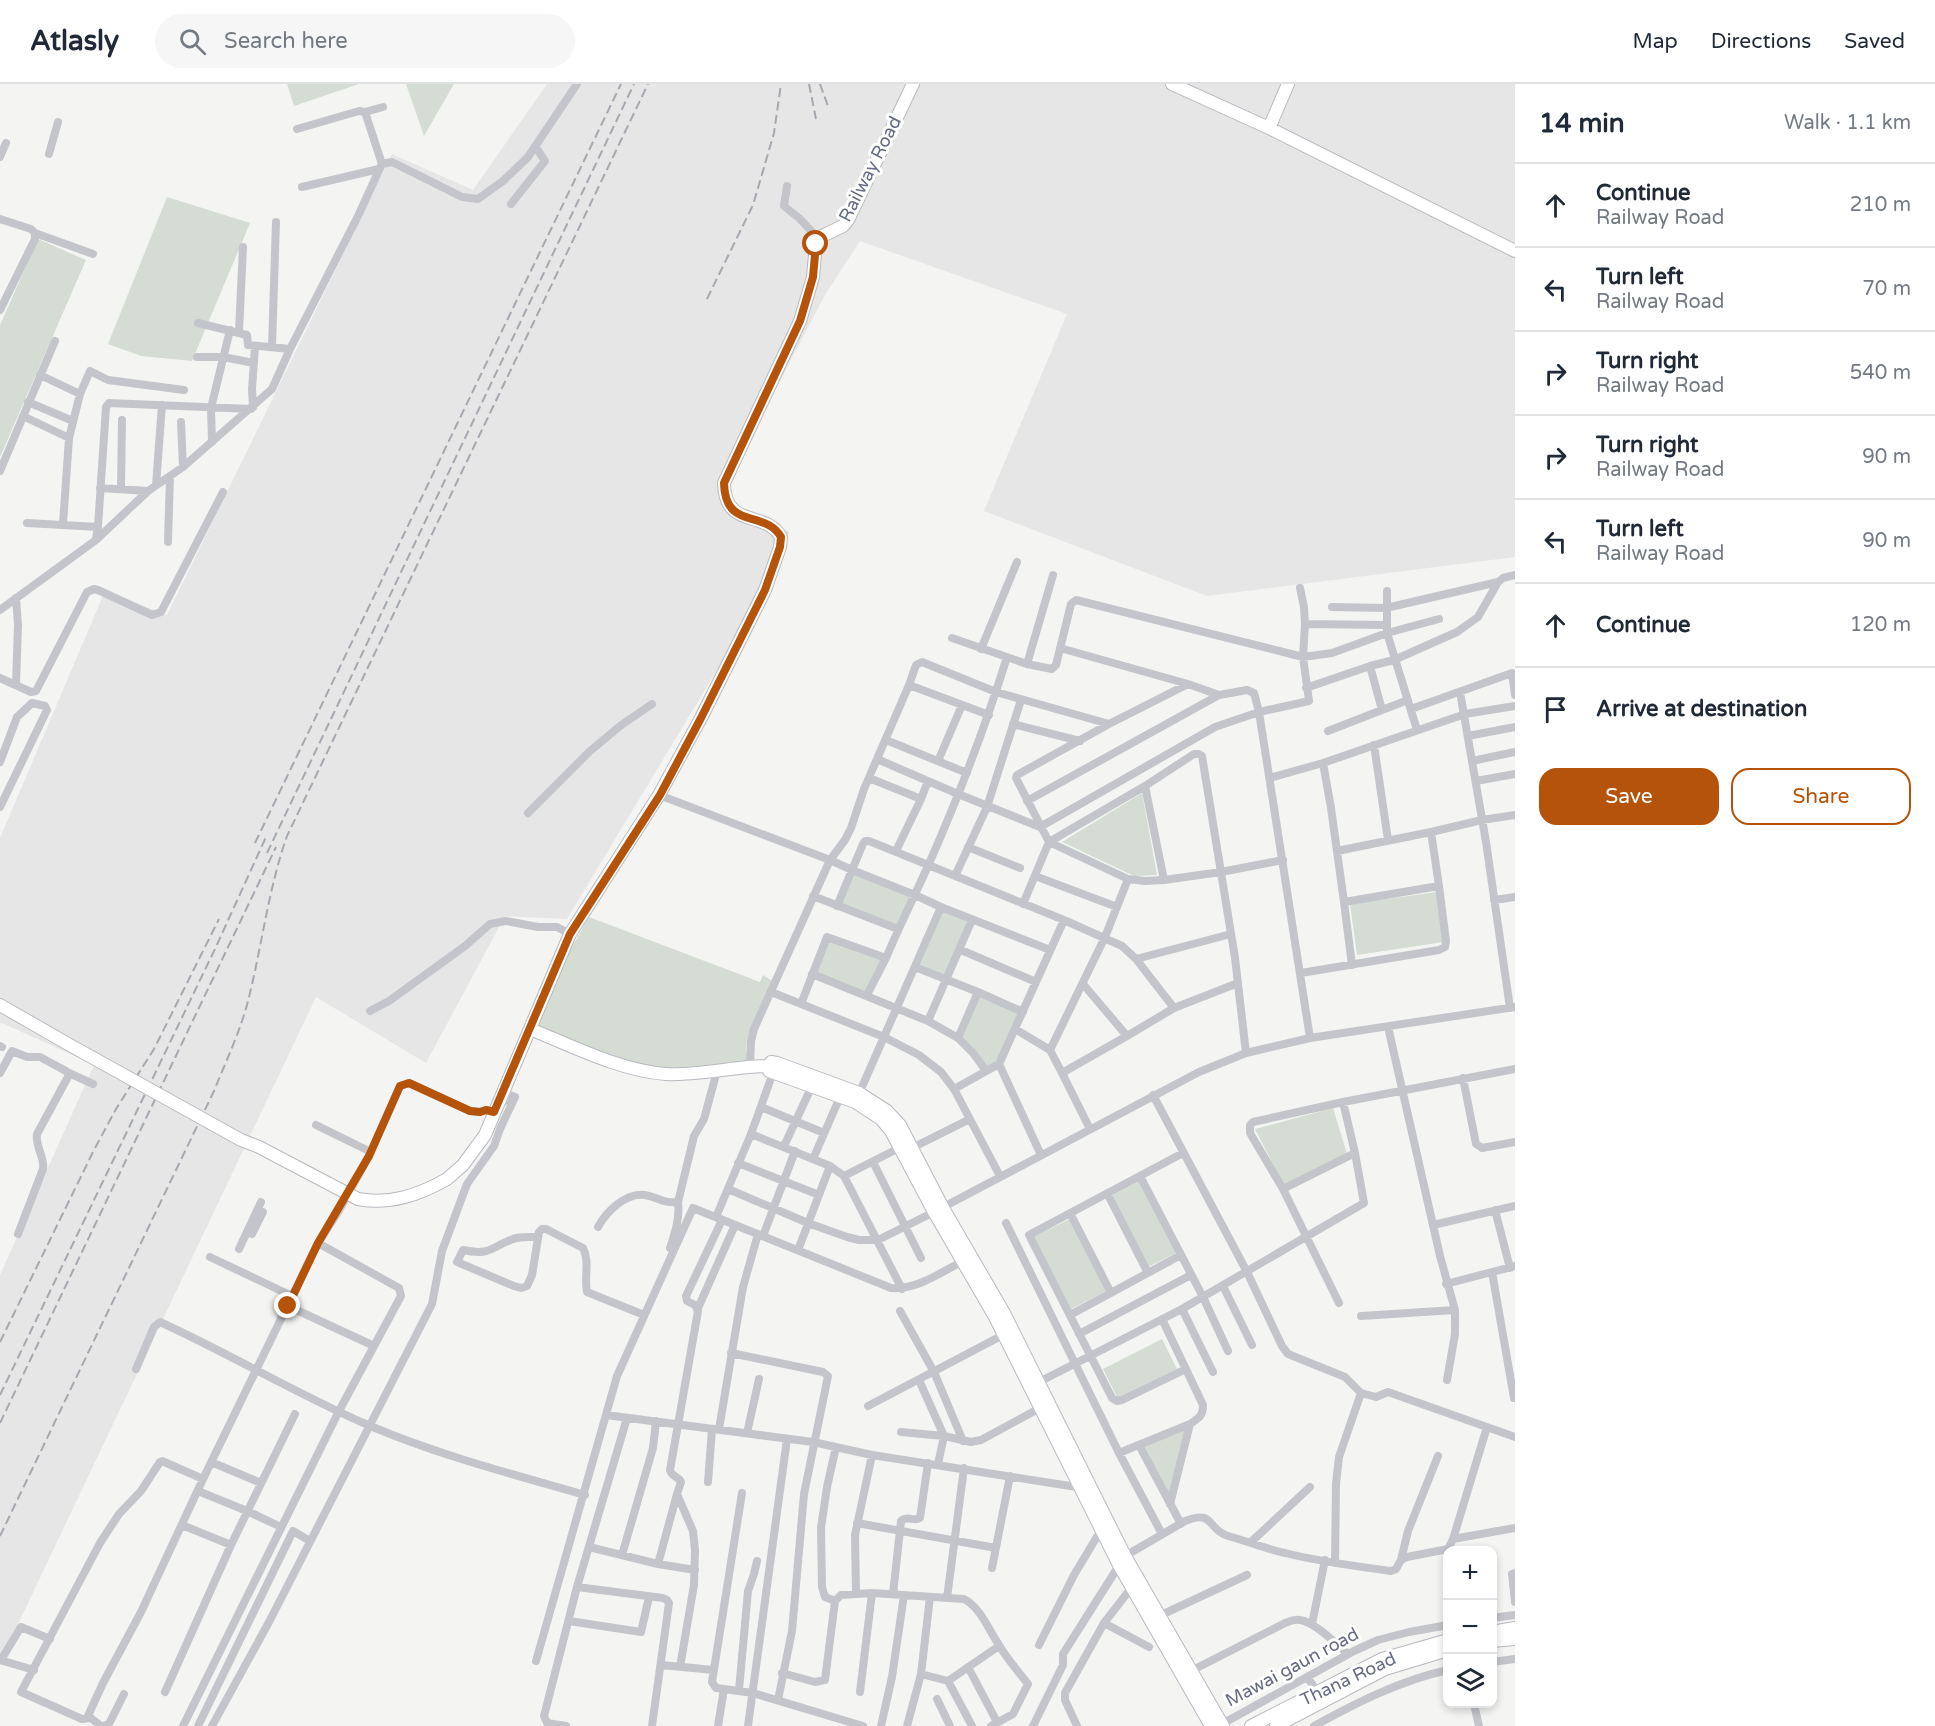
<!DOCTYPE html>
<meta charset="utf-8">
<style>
:root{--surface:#fff;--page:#f6f6f7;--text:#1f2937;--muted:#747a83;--line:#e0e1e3;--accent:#b45309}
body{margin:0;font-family:"Varela Round",sans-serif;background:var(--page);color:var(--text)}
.controls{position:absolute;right:18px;bottom:18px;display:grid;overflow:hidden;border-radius:12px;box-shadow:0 3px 9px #0003}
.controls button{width:54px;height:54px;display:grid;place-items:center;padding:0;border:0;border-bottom:2px solid var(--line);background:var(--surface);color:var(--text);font:30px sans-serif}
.stop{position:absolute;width:18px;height:18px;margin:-14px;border:4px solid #b45309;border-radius:50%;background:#fff}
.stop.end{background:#b45309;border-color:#fff;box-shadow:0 2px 6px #0008}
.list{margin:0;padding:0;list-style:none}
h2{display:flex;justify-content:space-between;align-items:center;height:78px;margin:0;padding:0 24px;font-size:26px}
h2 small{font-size:20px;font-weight:400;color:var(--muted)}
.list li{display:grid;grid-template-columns:39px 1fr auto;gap:18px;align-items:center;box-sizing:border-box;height:84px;padding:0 24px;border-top:2px solid var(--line)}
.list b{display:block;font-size:22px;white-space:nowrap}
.list p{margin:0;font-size:20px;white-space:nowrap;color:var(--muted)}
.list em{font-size:20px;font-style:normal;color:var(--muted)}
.actions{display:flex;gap:12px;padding:18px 24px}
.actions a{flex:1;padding:14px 0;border:2px solid var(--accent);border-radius:18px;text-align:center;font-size:21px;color:var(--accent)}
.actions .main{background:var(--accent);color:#fff}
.icon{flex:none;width:33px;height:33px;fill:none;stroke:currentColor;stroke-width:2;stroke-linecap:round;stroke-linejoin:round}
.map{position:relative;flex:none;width:1515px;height:1642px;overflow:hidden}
header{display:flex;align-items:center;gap:36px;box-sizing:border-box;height:84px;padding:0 30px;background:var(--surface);border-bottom:2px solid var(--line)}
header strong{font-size:28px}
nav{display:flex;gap:33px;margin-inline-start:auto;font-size:21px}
.search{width:420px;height:54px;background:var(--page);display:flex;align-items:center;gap:15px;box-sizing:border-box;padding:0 21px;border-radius:33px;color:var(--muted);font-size:22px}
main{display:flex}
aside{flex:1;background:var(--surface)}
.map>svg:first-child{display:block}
.built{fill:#e5e6e5}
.green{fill:#d4dcd4}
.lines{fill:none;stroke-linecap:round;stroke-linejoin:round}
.secondary-casing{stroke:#b8b9c0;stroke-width:14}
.street{stroke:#c4c5ca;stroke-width:8}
.secondary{stroke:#fff;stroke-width:12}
.rail{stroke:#a6a8b0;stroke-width:2;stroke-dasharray:9 4.5;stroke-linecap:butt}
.secondary-bridge-casing{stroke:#b8b9c0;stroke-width:14;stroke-linecap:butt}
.secondary-bridge{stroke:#fff;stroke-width:12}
.route{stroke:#b45309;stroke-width:8}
.labels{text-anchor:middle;stroke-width:6;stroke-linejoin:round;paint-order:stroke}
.street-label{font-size:18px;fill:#666b82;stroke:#fff}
</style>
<header>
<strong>Atlasly</strong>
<div class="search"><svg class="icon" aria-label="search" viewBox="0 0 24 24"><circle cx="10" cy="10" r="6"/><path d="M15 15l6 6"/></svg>Search here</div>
<nav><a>Map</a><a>Directions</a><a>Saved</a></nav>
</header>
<main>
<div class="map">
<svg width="1515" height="1642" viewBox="0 0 1515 1642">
<rect width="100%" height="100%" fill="#f4f5f2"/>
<!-- built -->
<path class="built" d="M547,0H1515V473L1207,512L984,427L1067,230L860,157L825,211L728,396L736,423L789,448L744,541L567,835L505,832L426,979L316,913L0,1578V1191L94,981L0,938V754L105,507L167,531L392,70L473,106Z"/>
<!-- green -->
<path class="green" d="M287,0H359L294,22Z
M406,0H454L424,52Z
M167,113L250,139L192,277L141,272L108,260Z
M38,155L86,176L0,373V241Z
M1142,709L1157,791L1134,792L1062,758Z
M854,790L910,813L897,842L839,821Z
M1437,808L1444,858L1357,871L1350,820Z
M943,827L969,838L946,892L920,881Z
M589,833L760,898L763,891L774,898L747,955L746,964L749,981L663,987L621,976L538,945L536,942L564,877Z
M830,855L882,875L865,908L816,888Z
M979,910L1021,928L997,980L988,984L960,954Z
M1333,1024L1347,1070L1284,1102L1255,1045Z
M1139,1097L1176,1169L1148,1183L1111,1112Z
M1070,1135L1106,1207L1071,1225L1033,1153Z
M1162,1255L1177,1285L1118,1315L1103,1285Z
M1188,1344L1169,1414L1142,1363Z"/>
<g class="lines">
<defs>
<path id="secondary" d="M1172,0L1269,44
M1288,0L1269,44L1515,167
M0,921L68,960
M530,945C572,962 621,987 666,990C700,992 734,982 768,982
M768,982L771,978L777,979L859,1009L887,1027L900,1041L943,1124L1004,1229L1125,1472L1223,1642
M768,982L769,987L855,1018L881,1035L891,1047L934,1128L995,1233L1119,1481L1211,1642
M447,1095L463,1081L485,1051L570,850L659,711L701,634L765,506L780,463L781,453C765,425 725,446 724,399L800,237L813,193L816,160L820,153L843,142L848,136L913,0
M1492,1548L1515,1544
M1492,1557L1515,1555
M1251,1642L1382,1575L1448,1556
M1276,1642L1385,1585L1448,1566"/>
</defs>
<!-- secondary casing -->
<use href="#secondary" class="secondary-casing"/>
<!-- street -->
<path class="street" d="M365,28L383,23
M297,45L359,27L365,28L382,80
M49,70L58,38
M0,73L6,59
M787,102L784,122L799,134L819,155
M302,103L379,85
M511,120L545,77L535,62
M0,135L31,145L35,149V155L0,226
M35,149L93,170
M198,239L247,251L248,261L290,265
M239,248L243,163
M272,263L276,138
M197,273H223L254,279
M40,291L80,310
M28,318L73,337
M253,323L252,305L255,262
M23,332L69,354
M181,338L183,383
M212,358L211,324L230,246
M0,387L55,257
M156,401L162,321
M100,404L148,407
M121,405L122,336
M27,439L98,443
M63,440L69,354L80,310L90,287L108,296L184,306
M96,455L98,443L106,323L109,319L251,325
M168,458L170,392
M1387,507V549L1417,646
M1332,523L1386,524L1498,498
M0,526L96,456L148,407L183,383L272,305L290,265L358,132L382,80L392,78L462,113L478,115L503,97L528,73L577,0
M1305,540L1386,541
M952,554L1027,580L1052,585L1056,581L1071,520L1076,516L1303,573L1332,569L1387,549L1439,535
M1060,564L1188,600
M981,565L1017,478
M1027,580L1053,491
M0,594L31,608L36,607L87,508L94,505L98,506L152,531L161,528L223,408
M16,601L18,541L16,514
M909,601L989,631
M1306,604L1370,582L1394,576L1457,548L1478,533L1498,498L1503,494L1515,491
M1460,608L1486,758L1510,924
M1219,611L1188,600L1109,640L1017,691L1016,694L1049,758L1145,702L1194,670H1199L1202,672L1235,874L1246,969
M1411,625L1512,589L1515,611
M1382,626L1408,616
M1013,640L1080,657
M1328,647L1382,626L1370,582
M1468,652L1515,643
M886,656L967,689
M1374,661L1388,756
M877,675L958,710L1040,743L1215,643L1259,628L1309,617L1303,573L1305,540L1304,523L1300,504
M938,677L962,621
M1472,677L1515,668
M0,678L17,633L32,619L45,622L47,626L0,723
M1323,679L1331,724L1344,818
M869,694L921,715L896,767
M1270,694L1323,679L1465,630L1515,622
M1476,697L1515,690
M659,711L830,776L852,786L863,760L865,757H869L1064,836L1122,862L1136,875L1174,924L1238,899
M921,715L928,697
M1027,717L1219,611L1247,606L1254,609L1259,628L1310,954
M528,729L589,668L620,642L652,620
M968,763L1020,784
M1337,767L1431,748
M955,792L987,723L1021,616
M1035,792L1117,823
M1164,796L1221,788L1283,776
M1439,802L1431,748L1482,736L1515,731
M813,812L898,845
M1494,816L1515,813
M1023,820L1049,758L1128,795L1145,797L1164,796L1145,702
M837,822L852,786L915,811L941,823
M961,866L1036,898
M886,874C899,843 914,813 928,782C958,714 985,644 1007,573
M1136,875L1231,850
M915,883L978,908
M1301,889L1439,866L1445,863L1446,857L1439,802L1344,818L1352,881
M812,890L928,937L958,954L973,969L986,987
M771,908L884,953L919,971L941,988L954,1005L1000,1092
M801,920L827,853L886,874L867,911
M370,927L389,917L465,862L490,840L506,837L538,843H557L570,850
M928,937L972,836
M1388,943L1440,1172L1455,1226V1250L1447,1296
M1015,945L1050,966L1062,989L1127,952L1083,900
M1127,952L1174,924
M958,954L978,908L1023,928
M0,962L2,963
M1050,966L1105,853L1128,795
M750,982L751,957L754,945L830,776L845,756L851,744L864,705L909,601L916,581L922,578L996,608L1109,640
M0,989L12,967L27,973H40L66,987L69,991L37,1050C35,1063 45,1073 43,1085L18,1150
M69,989L93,1000
M1062,989L1090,1045
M1463,994L1476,1060L1482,1064L1515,1058
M954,1005L999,980
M1153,1011L1247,1188L1282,1262L1288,1270L1345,1293L1361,1309L1376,1313L1388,1308L1515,1353
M858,1012L941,823L1050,866
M761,1023L824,1049
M316,1041L371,1068
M751,1050L830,1082L844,1092L905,1061
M784,1062L812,1002
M912,1064L970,1035
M1183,1069L1029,1151L1112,1314L1117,1317L1122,1316L1186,1285
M1041,1071L999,980L1064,836
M813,1075L840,1013
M873,1078L921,1174
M738,1079L819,1111
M844,1092L902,1205
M1140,1092L1203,1213L1228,1267
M728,1105L808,1139L847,1153L859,1156H878L934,1128L1199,988L1246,969L1310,954L1515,923
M1283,1105L1355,1069
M1107,1109L1148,1189
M1495,1126L1510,1184
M1070,1129L1111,1209
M716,1133L751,1050L774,986
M1006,1139L1119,1369L1162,1450
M1433,1141L1515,1122
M598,1143C606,1128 626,1108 645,1111C658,1113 663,1120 678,1118L694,1052L704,1035L717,987
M252,1150L263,1128
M763,1152L795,1067
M538,1153C530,1153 520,1152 513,1155C491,1163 490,1172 463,1166L457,1178L514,1202L521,1204L527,1202L532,1191L539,1148L542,1145H546L583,1164C590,1177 584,1193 587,1208L644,1231
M670,1164C675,1149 680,1134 678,1118
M239,1165L261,1118
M798,1166L830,1082
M210,1173L292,1212
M1492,1188L1515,1182
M1446,1200L1492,1188L1514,1314
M1223,1202L1252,1261
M1339,1219L1283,1105L1250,1049V1041L1253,1038L1343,1018L1515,985
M288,1222L374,1262
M698,1224L735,1141
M1182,1225L1213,1288
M900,1227L934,1288L963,1357
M1070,1231L1181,1171
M1361,1232L1455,1226
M1079,1250L1191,1191
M731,1269L823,1288L828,1292L804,1410L792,1547L778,1616
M136,1285L154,1243L160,1238C230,1270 297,1310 368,1341C438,1371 512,1390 585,1411
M919,1296L944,1352L938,1380
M1035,1300L1182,1225L1364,1119L1355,1069L1343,1018
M868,1322L1003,1251
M606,1331L813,1358L872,1371L1083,1404
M719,1345L743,1203L758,1150
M901,1348L944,1352L971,1358L981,1356L1040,1324
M747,1349L759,1295
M1139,1361L1181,1440
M1119,1369L1190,1340C1199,1334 1203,1332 1203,1321L1162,1235
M211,1378L261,1399
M708,1398L712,1345
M198,1407L247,1427L281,1443
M1170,1420L1190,1340
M857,1439L996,1464
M182,1441L231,1461
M1453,1455L1487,1343
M1251,1458L1310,1403
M589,1463L658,1480L695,1486
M622,1471L653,1364L656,1337
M1401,1476L1408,1447L1438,1372
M1335,1479L1336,1400L1339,1373L1361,1309
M658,1480L677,1410
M992,1484L1010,1392
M1515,1489L1512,1490L1515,1518
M577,1503L663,1514L667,1516L669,1519L652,1642
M856,1510L855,1451L872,1371
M893,1510L901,1437C907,1431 914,1438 920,1434L928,1379
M930,1513L921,1590L948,1597L999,1562
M947,1514L964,1384
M835,1517L825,1513L822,1503L821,1444L827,1403L836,1363
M1159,1532L1247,1491
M1492,1534L1515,1531
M569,1537L641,1548L649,1513
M1104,1539L1149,1563
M1312,1540L1325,1476
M1039,1561L1074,1491L1101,1446
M0,1576L34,1586
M1,1576L21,1543L50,1555
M536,1577L617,1292L693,1124L891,1204C918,1206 943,1187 967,1175
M1492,1578L1515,1575
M661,1581L714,1586
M680,1583L694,1501L695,1466L693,1447L677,1410L681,1398C679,1392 671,1393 670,1386L698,1227L695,1221L687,1217L686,1212L722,1136
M968,1583L997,1638
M782,1589L815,1598L825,1596L835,1517L841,1511L872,1509L964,1515C981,1524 988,1545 999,1561C1007,1575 1018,1587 1028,1600L1013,1630L991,1642
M1187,1589L1285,1539C1290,1537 1294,1535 1300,1536C1315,1538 1336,1560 1348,1570
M1307,1593L1321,1612
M948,1597L972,1642
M724,1605L753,1609L863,1642
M739,1606L748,1507L754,1490L757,1477
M165,1608L231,1461L295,1330
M860,1608L872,1509
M937,1615L950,1642
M1474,1620L1479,1642
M87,1634L103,1599L141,1528L203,1395L318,1159L338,1128L369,1072L400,1002L409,999L470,1027L480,1028L486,1026L494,1028L510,1011L515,1013L500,1045L494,1062L467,1100L442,1167L432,1220L269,1538L212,1642
M1222,1640L1354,1567L1378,1556L1409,1548L1448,1541
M101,1642L91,1634L82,1635L21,1608L100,1459L119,1430L141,1407L160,1378L162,1377L203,1395
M103,1642L109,1640L124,1610
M183,1642L339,1327L401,1212L399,1204L318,1159
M198,1642L293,1447L310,1457
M566,1642L547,1639L544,1632L577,1503L627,1334
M718,1642L724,1605L716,1604L712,1598L742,1409
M748,1642L787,1355
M881,1642L892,1593L904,1511
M907,1642L921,1590
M1033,1642L1063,1581V1570L1125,1472L1185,1437C1215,1425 1207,1446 1228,1452C1247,1457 1266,1465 1285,1469C1320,1478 1356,1482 1391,1487L1396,1485L1401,1476L1407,1473L1448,1465L1453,1455L1515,1444
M1077,1642L1065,1616V1609L1104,1539L1132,1503
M1314,1642C1356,1619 1401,1596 1448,1586"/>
<!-- secondary -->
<use href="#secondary" class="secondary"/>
<!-- rail -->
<path class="rail" d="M809,0L816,35
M820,0L829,25
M707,215L753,121L774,49L781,0
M255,759L621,0
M267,769L634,0
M0,1258L94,1066L116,1025L154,965L219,835
M0,1311L215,865L266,753
M0,1339L276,763
M0,1452L214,1007C226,977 240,948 248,917C262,862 268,806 287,752L648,0"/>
<defs>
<path id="secondary-bridge" d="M68,960L241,1056L259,1063L358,1115C390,1121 419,1111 447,1095"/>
</defs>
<!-- secondary-bridge casing -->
<use href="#secondary-bridge" class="secondary-bridge-casing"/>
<!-- secondary-bridge -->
<use href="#secondary-bridge" class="secondary-bridge"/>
</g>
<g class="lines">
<!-- route -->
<path class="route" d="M288,1222L318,1159L369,1072L400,1002L409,999L470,1027L480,1028L486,1026L494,1028L570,850L660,711L701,634L765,506L780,463L781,453C765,425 725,447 724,399L800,237L813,193L816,160"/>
</g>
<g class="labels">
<!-- street labels -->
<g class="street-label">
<text transform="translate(870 85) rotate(-63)" y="6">Railway Road</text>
<text transform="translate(1292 1583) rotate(-28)" y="6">Mawai gaun road</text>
<text transform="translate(1348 1595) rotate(-25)" y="6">Thana Road</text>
</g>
</g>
</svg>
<div class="controls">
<button>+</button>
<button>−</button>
<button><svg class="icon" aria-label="layers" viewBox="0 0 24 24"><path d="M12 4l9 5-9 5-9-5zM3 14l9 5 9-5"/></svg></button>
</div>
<div class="stop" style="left:816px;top:160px"></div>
<div class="stop end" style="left:288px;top:1222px"></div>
</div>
<aside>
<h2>14 min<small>Walk · 1.1 km</small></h2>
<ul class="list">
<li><svg class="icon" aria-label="ahead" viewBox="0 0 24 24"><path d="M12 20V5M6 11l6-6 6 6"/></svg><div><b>Continue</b><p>Railway Road</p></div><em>210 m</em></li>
<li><svg class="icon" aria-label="left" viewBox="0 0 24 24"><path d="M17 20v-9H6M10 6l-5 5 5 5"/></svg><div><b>Turn left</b><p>Railway Road</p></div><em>70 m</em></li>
<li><svg class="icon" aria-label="right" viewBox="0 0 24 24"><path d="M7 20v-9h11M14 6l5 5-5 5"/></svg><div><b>Turn right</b><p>Railway Road</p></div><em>540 m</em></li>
<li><svg class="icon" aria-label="right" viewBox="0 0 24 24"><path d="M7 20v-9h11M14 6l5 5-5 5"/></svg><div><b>Turn right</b><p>Railway Road</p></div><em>90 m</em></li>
<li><svg class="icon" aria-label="left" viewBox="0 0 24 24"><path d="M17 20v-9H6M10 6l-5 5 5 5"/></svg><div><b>Turn left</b><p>Railway Road</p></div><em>90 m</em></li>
<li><svg class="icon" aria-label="ahead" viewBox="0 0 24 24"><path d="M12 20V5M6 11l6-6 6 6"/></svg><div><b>Continue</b></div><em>120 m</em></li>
<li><svg class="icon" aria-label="arrive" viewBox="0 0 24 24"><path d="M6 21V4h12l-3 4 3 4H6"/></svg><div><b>Arrive at destination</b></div></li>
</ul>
<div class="actions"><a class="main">Save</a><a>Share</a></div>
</aside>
</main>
